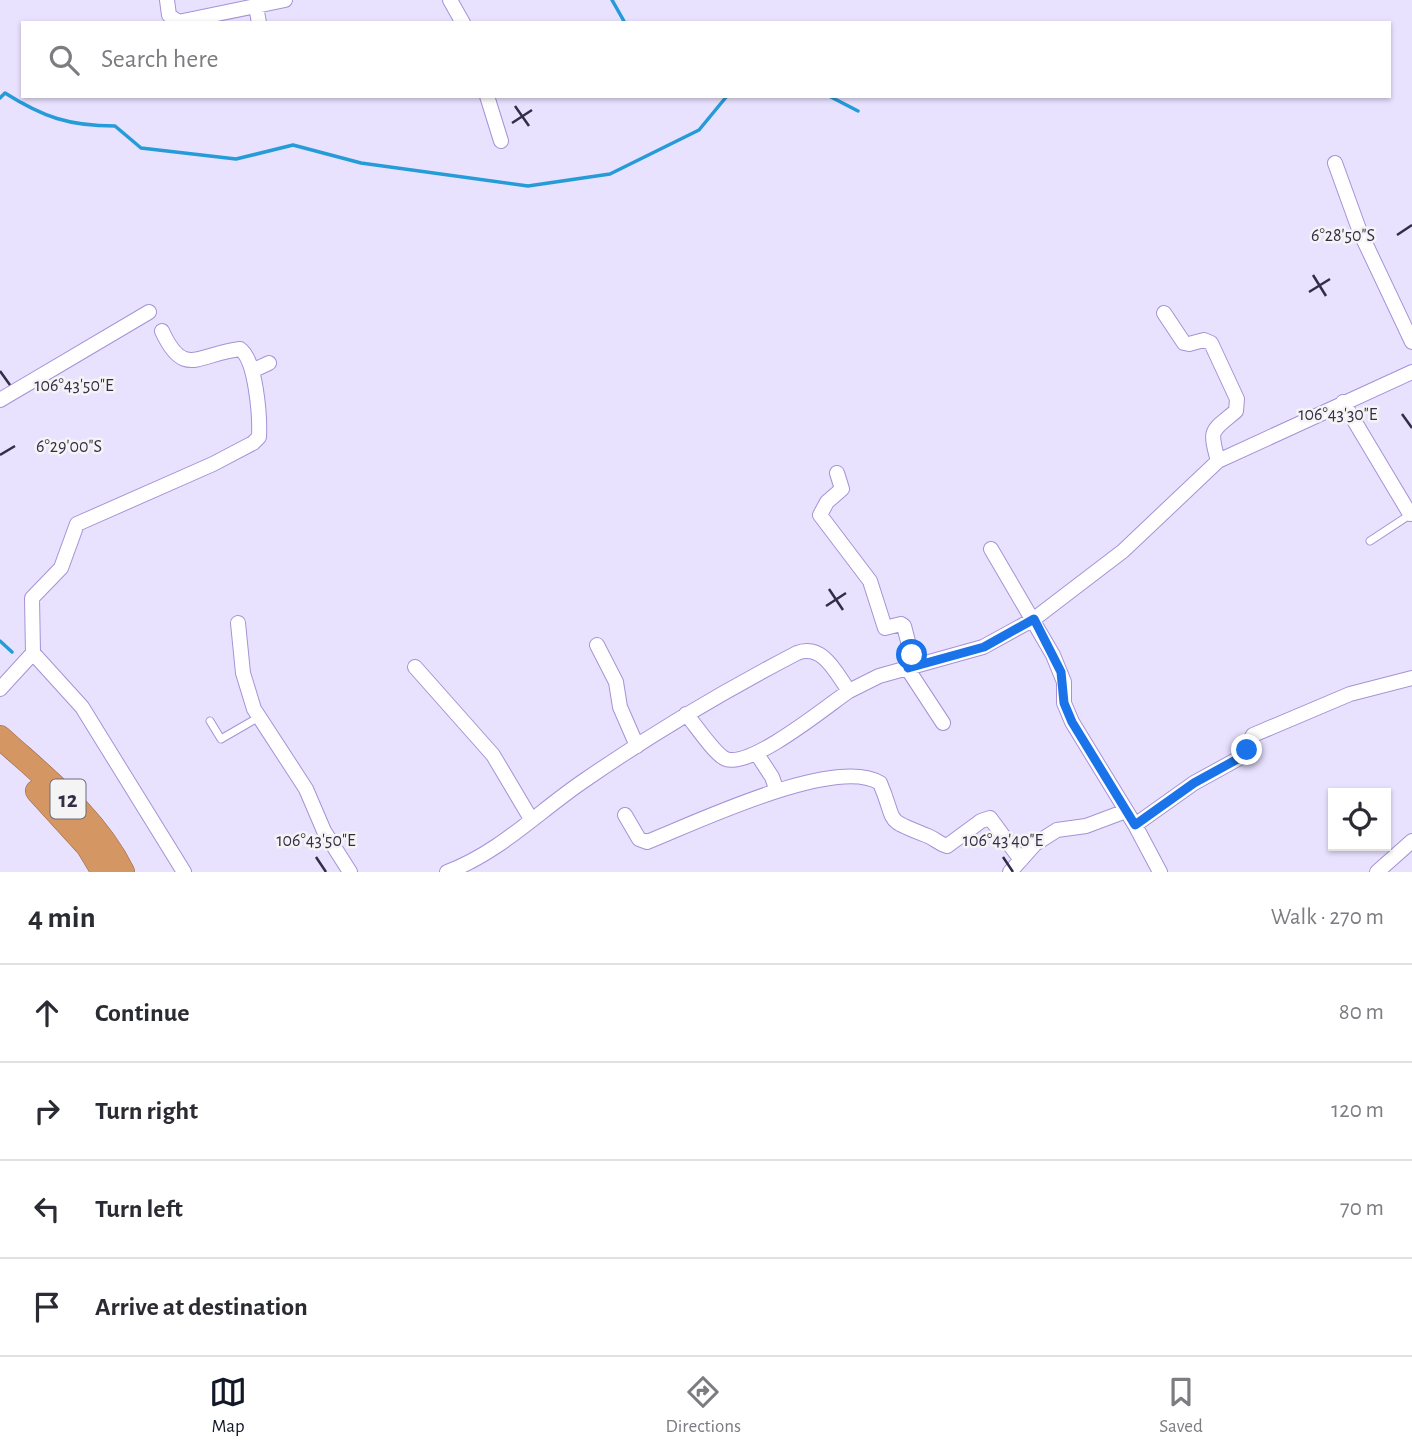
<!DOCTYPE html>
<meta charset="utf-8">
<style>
:root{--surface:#fff;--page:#f2f2f3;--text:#2b2b33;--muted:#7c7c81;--line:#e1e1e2;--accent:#111827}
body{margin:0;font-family:"Alegreya Sans",sans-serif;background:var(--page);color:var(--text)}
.controls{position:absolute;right:21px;bottom:21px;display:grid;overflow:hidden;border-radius:0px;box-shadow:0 2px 5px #0004}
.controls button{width:63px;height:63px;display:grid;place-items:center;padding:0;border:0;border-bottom:2px solid var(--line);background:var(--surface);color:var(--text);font:35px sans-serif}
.stop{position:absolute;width:21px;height:21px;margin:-16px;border:5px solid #1a73e8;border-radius:50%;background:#fff}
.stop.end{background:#1a73e8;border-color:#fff;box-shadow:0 2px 7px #0008}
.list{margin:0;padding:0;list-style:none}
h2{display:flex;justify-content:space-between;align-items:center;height:91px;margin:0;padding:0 28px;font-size:30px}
h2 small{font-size:23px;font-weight:400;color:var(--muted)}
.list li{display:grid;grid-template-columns:46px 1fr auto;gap:21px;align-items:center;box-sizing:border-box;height:98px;padding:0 28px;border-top:2px solid var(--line)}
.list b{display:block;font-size:26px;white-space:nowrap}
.list em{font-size:23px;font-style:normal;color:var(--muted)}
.icon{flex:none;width:38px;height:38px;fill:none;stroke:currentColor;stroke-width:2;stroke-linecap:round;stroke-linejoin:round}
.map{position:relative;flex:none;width:1412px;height:872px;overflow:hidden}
.search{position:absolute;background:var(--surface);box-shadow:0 2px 5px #0004;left:21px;right:21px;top:21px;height:77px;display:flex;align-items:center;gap:18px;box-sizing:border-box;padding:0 24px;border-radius:0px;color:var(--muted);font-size:26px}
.sheet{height:483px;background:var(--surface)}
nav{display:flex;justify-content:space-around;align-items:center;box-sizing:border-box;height:98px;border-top:2px solid var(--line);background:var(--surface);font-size:19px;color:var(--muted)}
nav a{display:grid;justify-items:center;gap:4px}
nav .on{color:var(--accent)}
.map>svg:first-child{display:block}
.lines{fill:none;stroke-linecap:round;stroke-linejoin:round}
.stream{stroke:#259bd8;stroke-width:3.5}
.service-casing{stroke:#a692d6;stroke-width:9}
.minor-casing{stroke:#a692d6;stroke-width:16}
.trunk-casing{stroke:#956142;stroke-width:24}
.service{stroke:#fff;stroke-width:7}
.minor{stroke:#fff;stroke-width:14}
.trunk{stroke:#d49764;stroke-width:23}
.route{stroke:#1a73e8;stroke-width:9}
.ticks{fill:none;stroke:#352c48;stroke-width:2.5}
.labels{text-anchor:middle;stroke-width:5;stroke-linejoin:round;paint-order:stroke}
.shield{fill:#f4f4f4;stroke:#6e687c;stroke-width:2}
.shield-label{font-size:23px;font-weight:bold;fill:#352c48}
.ticks-label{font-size:18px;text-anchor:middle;fill:#352c48;stroke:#f4f4f4;stroke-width:5;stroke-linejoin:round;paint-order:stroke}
</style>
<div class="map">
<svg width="1412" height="872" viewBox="0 0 1412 872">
<rect width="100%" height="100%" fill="#e9e2ff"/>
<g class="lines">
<!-- stream -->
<path class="stream" d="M612,0L625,23
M829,96L858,111
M0,98L5,93C43,117 69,126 115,126L141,148L236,159L293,145L361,163L528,186L610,174L699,130L727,96
M0,641L12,652"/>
<defs>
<path id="service" d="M1370,541L1411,514
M210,721L221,739L259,717"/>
<path id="minor" d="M167,0L169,15L178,22L285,0
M450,0L463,23
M256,6L259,23
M487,96L501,141
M1335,163L1360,232L1412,342
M1164,313L1184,343L1189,344L1204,340L1211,343L1237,399L1236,411C1211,432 1209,428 1218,461
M252,371L269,363
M0,400L149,312
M1343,402L1410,514
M837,473L842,489L827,502L820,515L870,581L885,628L901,624L904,626L912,657L907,668L943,723
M991,549L1053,655L1064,682V703L1072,722L1135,825L1160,872
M238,623L243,673L254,709L306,789L324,831L350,872
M597,645L616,682L620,707L637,746
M33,653L82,707L184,872
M415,667L493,755L531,819
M0,689L33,653L32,598L61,568L77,524L213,464L253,443L259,437C260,416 256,360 240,349C198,354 184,379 162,331
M686,714C695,724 715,755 726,759C752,768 827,706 849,691
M757,754L772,777L777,791
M625,815L639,839L647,842C695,823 836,755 880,783C898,825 882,818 928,836C935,839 940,844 947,846L981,821L990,818L1021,860
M1135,825L1194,783L1243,756L1253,735L1350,694L1412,678
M447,872C499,853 539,811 585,780C653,733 724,691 797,653C823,643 836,673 849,691L879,676L983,647L1034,619L1123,551L1218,461L1412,372
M1010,872L1035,844L1057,830L1086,826L1126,811
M1377,872L1412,841"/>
<path id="trunk" d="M0,737C45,778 96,817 123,872
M37,791L88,847L103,872"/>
</defs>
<!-- service casing -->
<use href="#service" class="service-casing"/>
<!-- minor casing -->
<use href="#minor" class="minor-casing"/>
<!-- trunk casing -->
<use href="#trunk" class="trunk-casing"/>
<!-- service -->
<use href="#service" class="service"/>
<!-- minor -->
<use href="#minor" class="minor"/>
<!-- trunk -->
<use href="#trunk" class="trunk"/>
</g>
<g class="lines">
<!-- route -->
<path class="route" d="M912,655L908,668L984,647L1034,619L1061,672L1064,703L1072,722L1135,825L1194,783L1243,756L1247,750"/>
</g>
<!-- ticks -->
<path class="ticks" d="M515,106L529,126M512,123L532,110M1397,235L1412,225M1313,275L1326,296M1309,292L1330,279M0,371L10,385M1402,414L1412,428M0,455L15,446M829,589L843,610M826,606L846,593M316,857L326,872M1003,857L1013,872"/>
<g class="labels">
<!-- shield labels -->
<rect class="shield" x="50.5" y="779.5" width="35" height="39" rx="5"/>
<g class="shield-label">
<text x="68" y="807">12</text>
</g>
</g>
<g class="ticks-label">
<text x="1343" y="241">6°28'50"S</text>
<text x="74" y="391">106°43'50"E</text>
<text x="1338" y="420">106°43'30"E</text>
<text x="69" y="452">6°29'00"S</text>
<text x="316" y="846">106°43'50"E</text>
<text x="1003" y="846">106°43'40"E</text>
</g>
</svg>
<div class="controls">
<button><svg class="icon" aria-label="locate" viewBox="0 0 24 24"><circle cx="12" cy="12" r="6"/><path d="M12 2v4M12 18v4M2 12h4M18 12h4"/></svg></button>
</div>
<div class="stop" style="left:912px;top:655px"></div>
<div class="stop end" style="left:1247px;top:750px"></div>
<div class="search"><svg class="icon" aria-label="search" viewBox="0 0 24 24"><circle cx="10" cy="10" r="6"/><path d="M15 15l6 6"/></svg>Search here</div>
</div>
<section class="sheet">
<h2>4 min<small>Walk · 270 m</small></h2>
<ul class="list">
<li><svg class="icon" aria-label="ahead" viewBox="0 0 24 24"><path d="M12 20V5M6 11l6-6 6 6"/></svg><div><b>Continue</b></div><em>80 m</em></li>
<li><svg class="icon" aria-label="right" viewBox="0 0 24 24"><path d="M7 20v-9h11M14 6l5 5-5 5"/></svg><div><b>Turn right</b></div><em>120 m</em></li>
<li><svg class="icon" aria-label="left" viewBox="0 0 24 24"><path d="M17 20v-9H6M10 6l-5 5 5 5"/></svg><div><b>Turn left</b></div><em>70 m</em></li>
<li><svg class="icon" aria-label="arrive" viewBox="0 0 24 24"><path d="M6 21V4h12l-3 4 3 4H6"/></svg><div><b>Arrive at destination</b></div></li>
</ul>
</section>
<nav>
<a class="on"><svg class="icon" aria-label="map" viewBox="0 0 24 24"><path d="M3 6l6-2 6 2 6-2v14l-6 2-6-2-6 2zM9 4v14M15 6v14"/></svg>Map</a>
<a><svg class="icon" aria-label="directions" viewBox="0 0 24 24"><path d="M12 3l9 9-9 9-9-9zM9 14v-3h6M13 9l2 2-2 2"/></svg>Directions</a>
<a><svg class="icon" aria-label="saved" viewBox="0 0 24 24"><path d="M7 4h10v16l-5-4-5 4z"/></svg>Saved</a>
</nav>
